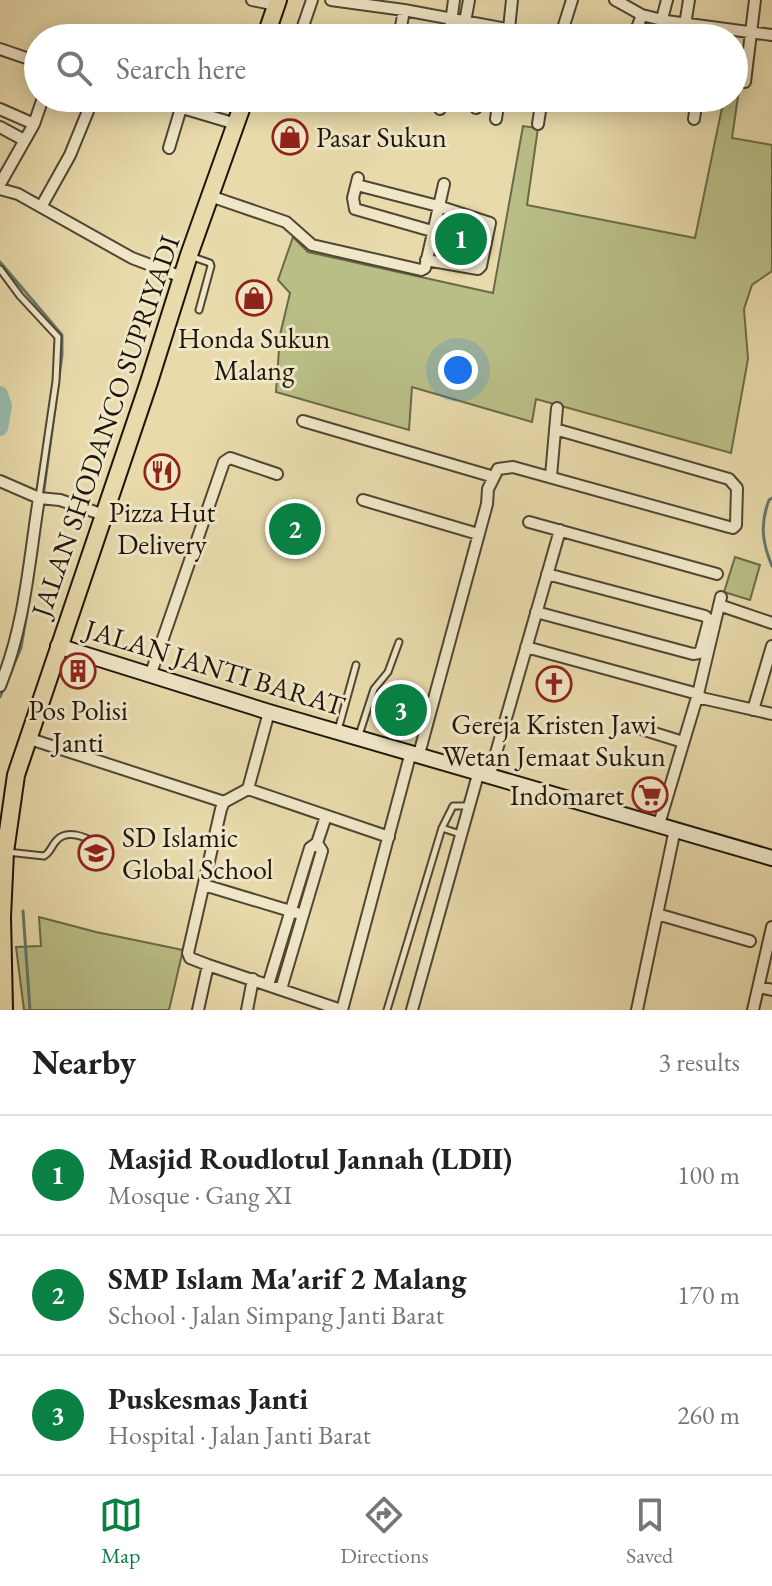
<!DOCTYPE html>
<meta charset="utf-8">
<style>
:root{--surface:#fff;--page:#f6f6f6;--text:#222;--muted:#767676;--line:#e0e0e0;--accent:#0b8043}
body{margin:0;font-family:"EB Garamond",serif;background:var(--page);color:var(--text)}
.you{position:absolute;left:458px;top:370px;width:28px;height:28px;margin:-20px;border:6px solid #fff;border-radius:50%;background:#1a73e8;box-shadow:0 0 0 12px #1a73e833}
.badge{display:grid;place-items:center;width:52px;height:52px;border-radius:50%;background:var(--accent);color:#fff;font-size:26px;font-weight:700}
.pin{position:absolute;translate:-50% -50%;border:4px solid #fff;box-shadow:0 2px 8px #0006}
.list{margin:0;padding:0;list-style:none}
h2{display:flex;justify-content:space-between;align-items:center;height:104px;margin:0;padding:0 32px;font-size:34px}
h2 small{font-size:26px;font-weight:400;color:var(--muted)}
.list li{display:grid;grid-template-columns:52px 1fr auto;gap:24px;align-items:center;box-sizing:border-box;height:120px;padding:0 32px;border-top:2px solid var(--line)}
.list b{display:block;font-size:30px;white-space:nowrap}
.list p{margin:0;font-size:26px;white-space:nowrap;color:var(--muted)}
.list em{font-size:26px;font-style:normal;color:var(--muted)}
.icon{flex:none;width:44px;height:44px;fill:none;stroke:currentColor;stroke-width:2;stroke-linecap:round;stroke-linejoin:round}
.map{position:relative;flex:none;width:772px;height:1010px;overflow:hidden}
.search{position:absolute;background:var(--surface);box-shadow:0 4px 20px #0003;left:24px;right:24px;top:24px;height:88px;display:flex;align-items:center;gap:20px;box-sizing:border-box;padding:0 28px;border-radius:44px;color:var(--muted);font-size:30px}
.sheet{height:464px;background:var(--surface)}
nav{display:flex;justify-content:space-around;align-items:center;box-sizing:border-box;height:112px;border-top:2px solid var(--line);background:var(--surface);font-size:22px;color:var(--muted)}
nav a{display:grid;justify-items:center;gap:4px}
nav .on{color:var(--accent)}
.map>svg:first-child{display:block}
.green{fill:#b9be86;stroke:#6b6a48;stroke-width:2}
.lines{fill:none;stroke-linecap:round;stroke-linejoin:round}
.stream{stroke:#66786c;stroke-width:3}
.river{stroke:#97baac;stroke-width:16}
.lane-casing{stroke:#504633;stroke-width:9}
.street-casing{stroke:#504633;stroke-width:14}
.secondary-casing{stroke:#1d150b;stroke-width:18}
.primary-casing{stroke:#1d150b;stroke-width:20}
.lane{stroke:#f0e7c8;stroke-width:5}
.street{stroke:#f0e7c8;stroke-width:10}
.secondary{stroke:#f0e7c8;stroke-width:14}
.primary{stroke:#e8daab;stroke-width:16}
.labels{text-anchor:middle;stroke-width:6;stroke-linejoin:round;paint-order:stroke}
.poi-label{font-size:28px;fill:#1d150b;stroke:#f0e7c8}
.street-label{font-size:28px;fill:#1d150b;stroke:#f0e7c8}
</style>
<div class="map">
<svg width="772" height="1010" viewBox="0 0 772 1010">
<rect width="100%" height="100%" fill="#e8daab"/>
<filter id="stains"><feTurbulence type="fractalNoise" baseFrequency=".0025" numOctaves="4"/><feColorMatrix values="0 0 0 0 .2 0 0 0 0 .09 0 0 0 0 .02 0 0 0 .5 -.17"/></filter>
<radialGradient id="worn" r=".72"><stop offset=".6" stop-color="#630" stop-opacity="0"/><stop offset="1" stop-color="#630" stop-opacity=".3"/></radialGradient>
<!-- green -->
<path class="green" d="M734,82L740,83L732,138L772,145V271L752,285L744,309L748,359L731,453L536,399L532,422L412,387L409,430L276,392L280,335L290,293L278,280L293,237L308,252L493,293L523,126L538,128L527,205L695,238L724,98H734Z
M735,557L760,565L750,600L724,592Z
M39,917L96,932L183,950L169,1010H24L16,947L41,946Z"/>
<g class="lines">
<!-- stream -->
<path class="stream" d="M0,262L62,335V355L43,497
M772,498L769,500C760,524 762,542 772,566
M0,697L21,648L27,612
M23,911L30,1010"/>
<!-- river -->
<path class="river" d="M0,394L4,406L0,428"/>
<defs>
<path id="lane" d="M246,99L275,103
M190,256L210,263L211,266L199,310
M0,269L20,296L58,337L56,381L39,497
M338,730L356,665
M359,735L374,689L388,672L399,642
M442,828L460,834
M7,852L44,856C51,852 51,846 57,840C70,826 93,842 108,848
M387,1010L442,828L453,806H469"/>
<path id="street" d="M252,0L276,5
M331,0L404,10L555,38
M615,0L642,15L666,21L772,35
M662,19L667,0
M465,22L469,0
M685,25L689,0
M299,38L312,0
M399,38L404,10
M449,38L454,0
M485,38L487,26
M508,38L512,0
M560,38L572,0
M633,38L642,15
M663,38L666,21
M0,49L38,62
M745,82L755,0
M149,98L236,124
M605,102L607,98
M275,103L277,98
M476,108L477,98
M0,109L34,124
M440,109L441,98
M496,119L499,98
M694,119L697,98
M538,124L542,98
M0,127L24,140
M169,148L181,108
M358,178L353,198L355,209L432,231
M0,184L34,124L43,98
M357,185L438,206L490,223L481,266L478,269L426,260
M0,189L18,194L132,258L182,277
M210,196L286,222L312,245L421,270L425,268L444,184
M41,207L70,155L88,111
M303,421L494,477
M551,476L557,408
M0,481L39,498L60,500L104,515
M363,500L478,534
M529,522L717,574
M719,605L772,623
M536,612L693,654L699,653L701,650L709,620L705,616L547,574
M526,647L698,694
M150,676L224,462L230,458L277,474
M0,686C25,626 29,561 39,498
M697,697L772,714
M753,710L772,646
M269,712L248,789L224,802L221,809L188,953L190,958L208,965L341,1010
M638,728L683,742
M27,738L224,802
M419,754L487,504L488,489L498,469L513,467L729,527L733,528L736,525L737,488L729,479L555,429
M490,774L560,530
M248,789L389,837
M659,824L698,694L721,597
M204,885L297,913
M657,914L750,941
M268,985L310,848L317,843L326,816
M759,987L772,990
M281,989L322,851L317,843
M198,1010L208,965
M247,1010L253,979
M342,1010L411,752
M412,1010L479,771
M637,1010L675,829
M753,1010L772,927"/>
<path id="secondary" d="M58,646L269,712L772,858"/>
<path id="primary" d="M265,38L278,0
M4,1010L2,917L5,852L16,775L149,382L189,255L245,98"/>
</defs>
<!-- lane casing -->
<use href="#lane" class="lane-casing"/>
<!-- street casing -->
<use href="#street" class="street-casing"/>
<!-- secondary casing -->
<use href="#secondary" class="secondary-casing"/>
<!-- primary casing -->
<use href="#primary" class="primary-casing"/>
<!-- lane -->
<use href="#lane" class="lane"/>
<!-- street -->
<use href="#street" class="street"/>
<!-- secondary -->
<use href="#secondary" class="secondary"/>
<!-- primary -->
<use href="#primary" class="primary"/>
</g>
<!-- icons -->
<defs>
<symbol id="shop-ring" viewBox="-11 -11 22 22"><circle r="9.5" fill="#f0e7c8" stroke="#8f2418" stroke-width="1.5"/><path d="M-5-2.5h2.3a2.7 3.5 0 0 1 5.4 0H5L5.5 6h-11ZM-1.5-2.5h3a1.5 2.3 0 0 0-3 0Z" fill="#8f2418"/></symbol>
<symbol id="restaurant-ring" viewBox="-11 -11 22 22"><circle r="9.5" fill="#f0e7c8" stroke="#8f2418" stroke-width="1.5"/><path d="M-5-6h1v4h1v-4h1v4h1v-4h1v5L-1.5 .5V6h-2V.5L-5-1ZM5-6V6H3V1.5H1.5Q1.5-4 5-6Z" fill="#8f2418"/></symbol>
<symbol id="building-ring" viewBox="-11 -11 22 22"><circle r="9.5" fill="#f0e7c8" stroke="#8f2418" stroke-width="1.5"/><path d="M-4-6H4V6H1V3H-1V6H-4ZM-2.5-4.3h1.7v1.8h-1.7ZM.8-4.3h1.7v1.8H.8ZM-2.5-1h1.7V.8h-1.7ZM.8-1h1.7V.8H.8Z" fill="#8f2418"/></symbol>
<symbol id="church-ring" viewBox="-11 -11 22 22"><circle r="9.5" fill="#f0e7c8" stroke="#8f2418" stroke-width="1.5"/><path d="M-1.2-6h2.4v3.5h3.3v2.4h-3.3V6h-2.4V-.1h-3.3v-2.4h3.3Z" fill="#8f2418"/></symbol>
<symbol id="supermarket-ring" viewBox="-11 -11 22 22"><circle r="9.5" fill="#f0e7c8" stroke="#8f2418" stroke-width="1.5"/><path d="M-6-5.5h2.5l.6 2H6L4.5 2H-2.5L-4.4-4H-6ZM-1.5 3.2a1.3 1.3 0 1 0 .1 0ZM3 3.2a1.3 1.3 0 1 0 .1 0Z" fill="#8f2418"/></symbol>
<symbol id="school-ring" viewBox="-11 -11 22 22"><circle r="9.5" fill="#f0e7c8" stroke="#8f2418" stroke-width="1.5"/><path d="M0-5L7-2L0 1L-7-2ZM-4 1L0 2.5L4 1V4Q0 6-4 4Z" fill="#8f2418"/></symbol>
</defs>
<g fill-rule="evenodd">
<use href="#shop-ring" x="270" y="117" width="40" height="40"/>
<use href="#shop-ring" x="234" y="278" width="40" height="40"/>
<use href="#restaurant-ring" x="142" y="452" width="40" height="40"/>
<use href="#building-ring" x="58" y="651" width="40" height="40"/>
<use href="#church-ring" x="534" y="664" width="40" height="40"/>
<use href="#supermarket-ring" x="630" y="775" width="40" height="40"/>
<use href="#school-ring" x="76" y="833" width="40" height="40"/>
</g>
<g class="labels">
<!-- poi labels -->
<g class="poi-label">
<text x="316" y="147" text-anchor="start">Pasar Sukun</text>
<text x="254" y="348">Honda Sukun<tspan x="254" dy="32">Malang</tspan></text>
<text x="162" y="522">Pizza Hut<tspan x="162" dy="32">Delivery</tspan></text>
<text x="78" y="720">Pos Polisi<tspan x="78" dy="32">Janti</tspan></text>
<text x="554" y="734">Gereja Kristen Jawi<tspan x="554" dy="32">Wetan Jemaat Sukun</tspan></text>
<text x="624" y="805" text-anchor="end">Indomaret</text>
<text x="122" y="847" text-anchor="start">SD Islamic<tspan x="122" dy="32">Global School</tspan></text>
</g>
<!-- street labels -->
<g class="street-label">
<text transform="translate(105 426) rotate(-71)" y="10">JALAN SHODANCO SUPRIYADI</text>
<text transform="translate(215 667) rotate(17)" y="10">JALAN JANTI BARAT</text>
</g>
</g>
<rect width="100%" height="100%" filter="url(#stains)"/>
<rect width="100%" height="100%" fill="url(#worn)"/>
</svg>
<div class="you"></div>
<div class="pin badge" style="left:461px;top:239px">1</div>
<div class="pin badge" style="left:295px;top:529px">2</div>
<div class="pin badge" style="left:401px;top:710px">3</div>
<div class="search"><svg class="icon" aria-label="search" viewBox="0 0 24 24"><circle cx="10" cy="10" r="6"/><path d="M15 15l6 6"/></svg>Search here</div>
</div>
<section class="sheet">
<h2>Nearby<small>3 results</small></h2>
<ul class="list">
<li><span class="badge">1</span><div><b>Masjid Roudlotul Jannah (LDII)</b><p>Mosque · Gang XI</p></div><em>100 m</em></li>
<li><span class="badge">2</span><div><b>SMP Islam Ma'arif 2 Malang</b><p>School · Jalan Simpang Janti Barat</p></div><em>170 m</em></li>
<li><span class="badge">3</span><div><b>Puskesmas Janti</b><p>Hospital · Jalan Janti Barat</p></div><em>260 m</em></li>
</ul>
</section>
<nav>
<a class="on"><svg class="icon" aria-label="map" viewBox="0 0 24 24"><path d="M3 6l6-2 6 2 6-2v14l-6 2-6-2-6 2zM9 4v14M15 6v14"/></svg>Map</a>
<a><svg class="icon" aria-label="directions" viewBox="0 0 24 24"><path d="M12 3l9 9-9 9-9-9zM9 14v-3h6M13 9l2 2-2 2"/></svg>Directions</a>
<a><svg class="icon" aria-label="saved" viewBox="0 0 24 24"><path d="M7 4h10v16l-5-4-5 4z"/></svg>Saved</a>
</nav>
